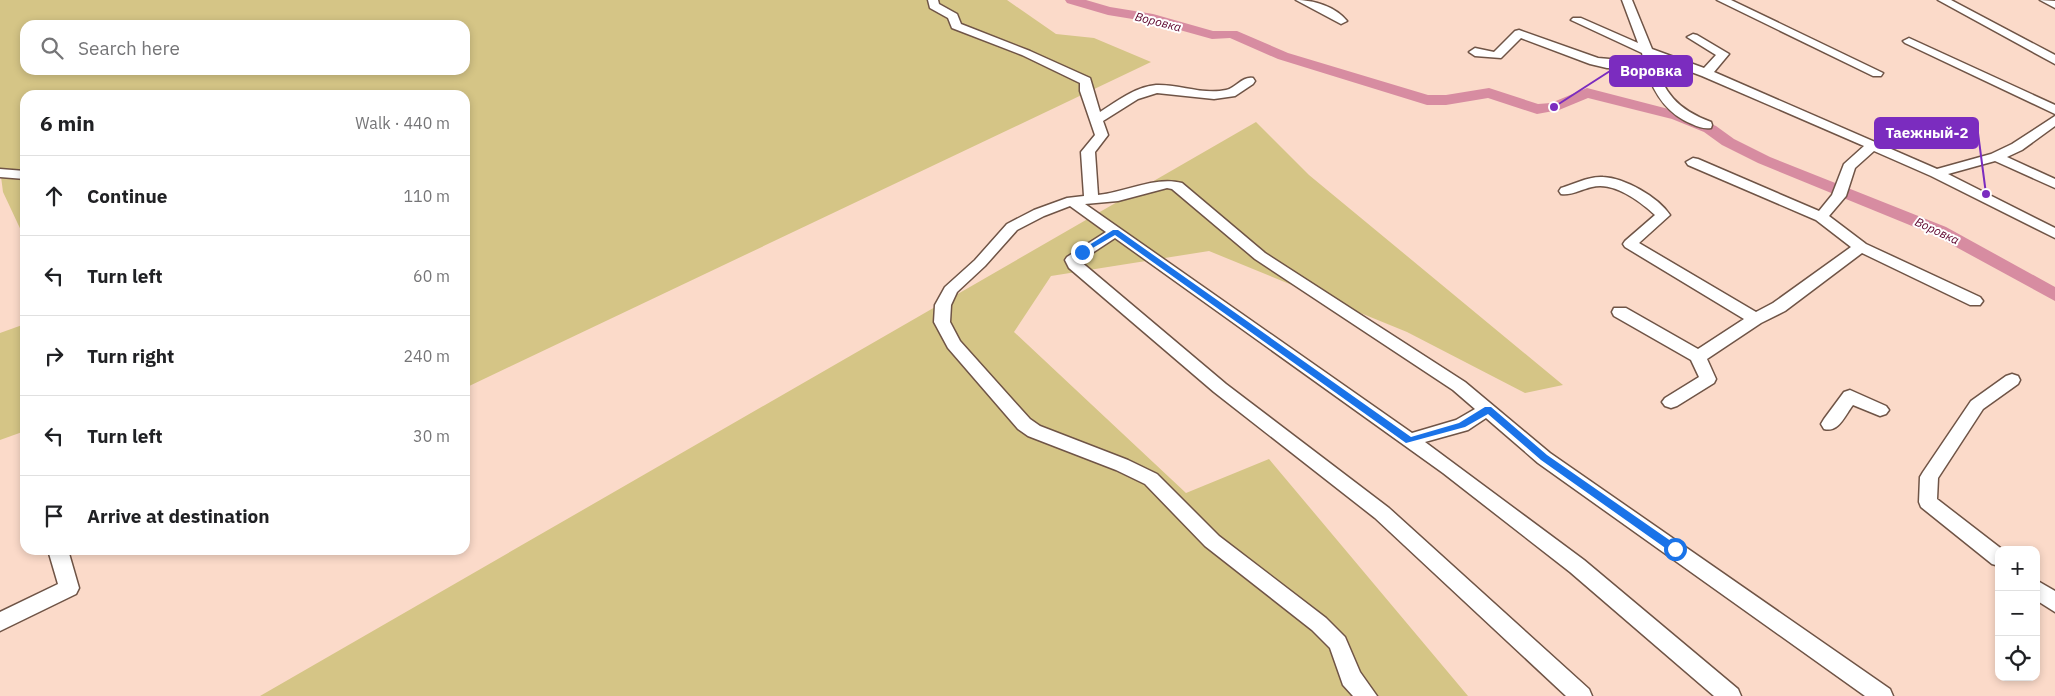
<!DOCTYPE html>
<meta charset="utf-8">
<style>
:root{--surface:#fff;--page:#f6f6f6;--text:#202124;--muted:#757577;--line:#e0e0e0}
body{margin:0;font-family:"IBM Plex Sans",sans-serif;background:var(--page);color:var(--text)}
.controls{position:absolute;right:15px;bottom:15px;display:grid;overflow:hidden;border-radius:10px;box-shadow:0 2px 8px #0003}
.controls button{width:45px;height:45px;display:grid;place-items:center;padding:0;border:0;border-bottom:1px solid var(--line);background:var(--surface);color:var(--text);font:25px sans-serif}
.stop{position:absolute;width:15px;height:15px;margin:-11px;border:4px solid #1a73e8;border-radius:50%;background:#fff}
.stop.end{background:#1a73e8;border-color:#fff;box-shadow:0 1px 5px #0008}
.list{margin:0;padding:0;list-style:none}
h2{display:flex;justify-content:space-between;align-items:center;height:65px;margin:0;padding:0 20px;font-size:21px}
h2 small{font-size:16px;font-weight:400;color:var(--muted)}
.list li{display:grid;grid-template-columns:32px 1fr auto;gap:15px;align-items:center;box-sizing:border-box;height:80px;padding:0 20px;border-top:1px solid var(--line)}
.list b{display:block;font-size:19px;white-space:nowrap}
.list em{font-size:16px;font-style:normal;color:var(--muted)}
.icon{flex:none;width:28px;height:28px;fill:none;stroke:currentColor;stroke-width:2;stroke-linecap:round;stroke-linejoin:round}
.map{position:relative;flex:none;width:2055px;height:696px;overflow:hidden}
.search{position:absolute;background:var(--surface);box-shadow:0 2px 8px #0003;left:20px;top:20px;width:450px;height:55px;display:flex;align-items:center;gap:12px;box-sizing:border-box;padding:0 18px;border-radius:15px;color:var(--muted);font-size:19px}
.panel{position:absolute;background:var(--surface);box-shadow:0 2px 8px #0003;left:20px;top:90px;width:450px;height:465px;border-radius:15px}
.map>svg:first-child{display:block}
.green{fill:#d5c586;fill-rule:evenodd}
.lines{fill:none;stroke-linecap:round;stroke-linejoin:round}
.river{fill:#d78ca1;fill-rule:evenodd}
.minor-casing{stroke:#6f5446;stroke-width:3}
.minor{fill:#fff;fill-rule:evenodd}
.route{fill:#1a73e8}
.labels{text-anchor:middle;stroke-width:4;stroke-linejoin:round;paint-order:stroke}
.far-water-label{font-size:12px;font-style:italic;fill:#5b002a;stroke:#fff}
.leader{fill:none;stroke:#7b2cbf;stroke-width:2}
.callout-dot{fill:#7b2cbf;stroke:#fff;stroke-width:2}
.callout{fill:#7b2cbf;stroke:#7b2cbf;stroke-width:2}
.callout-label{font-size:15px;text-anchor:middle;font-weight:bold;fill:#fff}
</style>
<div class="map">
<svg width="2055" height="696" viewBox="0 0 2055 696">
<rect width="100%" height="100%" fill="#fbdac9"/>
<!-- green -->
<path class="green" d="M0,0H1007L1056,34L1094,38L1151,62L465,388V95H25V239L3,192L0,169ZM25,25H465V70H25Z
M1256,122L1309,175L1563,385L1525,393L1407,332L1209,251L1051,276L1014,332L1186,493L1269,459L1468,696H260Z
M25,324V431L0,440V333Z"/>
<g class="lines">
<!-- river -->
<path class="river" d="M1065,0H1086L1110,7L1153,14L1213,31H1237L1288,53L1428,95H1446L1489,88L1538,104L1551,103L1587,88L1684,113L1716,126L1734,139L1770,157L1946,227L2055,287V301L1934,235L1758,163L1722,145L1704,132L1672,119L1588,98L1559,110L1537,114L1488,98L1446,105H1427L1278,59L1230,38L1212,39L1151,22L1108,15L1067,3Z"/>
<defs>
<path id="minor" d="M928,0H938L939,4L957,14L961,24L1030,51L1090,78L1100,112C1117,101 1135,87 1156,85C1179,84 1203,95 1226,90C1236,88 1242,76 1253,78L1255,81L1253,84L1235,96L1214,99L1157,93L1138,99L1103,121L1108,135L1095,152L1098,195C1126,192 1155,176 1182,183L1265,253L1465,382L1550,453L1890,689L1893,696H1865L1538,463L1486,418L1468,430L1425,442L1584,560L1738,689L1741,696H1714L1570,572L1443,473L1115,238L1080,261L1226,384L1389,508L1589,689L1592,696H1566L1375,518L1214,392L1069,268L1065,260L1067,257L1106,232L1070,206L1044,216L1017,230L985,266L957,292L951,305L950,322L960,341L1030,419L1040,426L1128,460L1157,474L1219,536L1326,618L1345,637L1360,672L1377,696H1353L1343,685L1330,648L1312,630L1205,546L1145,484L1116,470L1028,436L1018,429L948,348L934,322L935,305L945,287L975,260L1007,224L1034,210L1067,198L1084,196L1081,152L1095,135L1080,91V83L1022,55L952,28L948,18L930,8ZM1167,188L1172,189L1255,259L1453,390L1475,409L1456,420L1412,433L1085,204L1118,201Z
M1296,0C1313,0 1335,6 1347,21L1341,24Z
M1622,0H1632L1652,49L1704,68L1716,55L1687,37L1693,34L1697,35L1729,54L1714,72L1937,169L1991,154L2012,144L2055,116V126L2022,150L2007,157L2055,179V188L1995,161L1948,174L2055,228V238L1931,176L1874,151L1855,168L1846,196L1829,216L1866,244L1980,297L1983,301L1980,305H1970L1862,253L1785,311L1761,323L1707,359L1716,379L1714,383L1677,406L1671,408L1665,406L1662,402L1665,398L1699,377L1691,360L1614,316L1612,312L1614,308H1626L1698,349L1744,319L1625,247L1623,244L1625,241L1655,215C1640,201 1613,181 1592,187C1582,189 1571,196 1561,194L1559,191L1561,188C1574,184 1589,176 1603,177C1625,178 1658,197 1670,215L1639,243L1756,312L1773,303L1851,247L1816,220L1688,165L1686,162L1693,158L1698,159L1819,211L1832,195L1844,164L1864,146L1702,76L1654,58C1663,93 1677,109 1711,122L1712,125L1711,128C1704,129 1698,127 1692,124C1667,114 1654,94 1646,69L1607,68L1590,64L1521,38L1501,58L1475,56L1469,52L1475,48L1494,52L1515,31L1519,30L1598,58L1644,62L1642,53L1571,20L1573,18H1581L1638,43Z
M1717,0H1731L1883,73L1881,76H1873Z
M1938,0H1951L2055,55V64Z
M2040,0L2055,1V8Z
M1909,38L2055,105V114L1905,43L1903,41Z
M0,169L25,171V179L0,177Z
M2012,374L2018,376L2020,380L2018,384L1983,409L1938,478L1937,499L2003,550H1999V566L1992,564L1921,507L1919,502L1920,477L1923,472L1971,401L2006,376Z
M1850,390L1886,406L1889,410L1886,414L1880,416L1853,405C1845,415 1839,433 1824,429L1821,424L1824,419L1844,392Z
M48,550H68L79,588L76,594L0,631V612L58,584Z
M2036,580L2055,591V612L2036,600Z"/>
</defs>
<!-- minor casing -->
<use href="#minor" class="minor-casing"/>
<!-- minor -->
<use href="#minor" class="minor"/>
</g>
<!-- route -->
<path class="route" d="M1113,230H1118L1411,437L1459,423L1485,407H1491L1547,455L1678,546V552H1671L1541,460L1488,414L1465,427L1406,443L1115,235L1084,253L1078,252Z"/>
<g class="labels">
<!-- far-water labels -->
<g class="far-water-label">
<text transform="translate(1158 22) rotate(14)" y="4">Воровка</text>
<text transform="translate(1937 231) rotate(25)" y="4">Воровка</text>
</g>
</g>
<!-- callouts -->
<path class="leader" d="M1554 107L1610 71M1986 194L1978 133"/>
<g class="callout-dot">
<circle cx="1554" cy="107" r="5"/>
<circle cx="1986" cy="194" r="5"/>
</g>
<g class="callout">
<rect x="1610" y="56" width="82" height="30" rx="5"/>
<rect x="1875" y="118" width="103" height="30" rx="5"/>
</g>
<g class="callout-label">
<text x="1651" y="76">Воровка</text>
<text x="1927" y="138">Таежный-2</text>
</g>
</svg>
<div class="controls">
<button>+</button>
<button>−</button>
<button><svg class="icon" aria-label="locate" viewBox="0 0 24 24"><circle cx="12" cy="12" r="6"/><path d="M12 2v4M12 18v4M2 12h4M18 12h4"/></svg></button>
</div>
<div class="stop" style="left:1675px;top:549px"></div>
<div class="stop end" style="left:1082px;top:252px"></div>
<div class="search"><svg class="icon" aria-label="search" viewBox="0 0 24 24"><circle cx="10" cy="10" r="6"/><path d="M15 15l6 6"/></svg>Search here</div>
<section class="panel">
<h2>6 min<small>Walk · 440 m</small></h2>
<ul class="list">
<li><svg class="icon" aria-label="ahead" viewBox="0 0 24 24"><path d="M12 20V5M6 11l6-6 6 6"/></svg><div><b>Continue</b></div><em>110 m</em></li>
<li><svg class="icon" aria-label="left" viewBox="0 0 24 24"><path d="M17 20v-9H6M10 6l-5 5 5 5"/></svg><div><b>Turn left</b></div><em>60 m</em></li>
<li><svg class="icon" aria-label="right" viewBox="0 0 24 24"><path d="M7 20v-9h11M14 6l5 5-5 5"/></svg><div><b>Turn right</b></div><em>240 m</em></li>
<li><svg class="icon" aria-label="left" viewBox="0 0 24 24"><path d="M17 20v-9H6M10 6l-5 5 5 5"/></svg><div><b>Turn left</b></div><em>30 m</em></li>
<li><svg class="icon" aria-label="arrive" viewBox="0 0 24 24"><path d="M6 21V4h12l-3 4 3 4H6"/></svg><div><b>Arrive at destination</b></div></li>
</ul>
</section>
</div>
